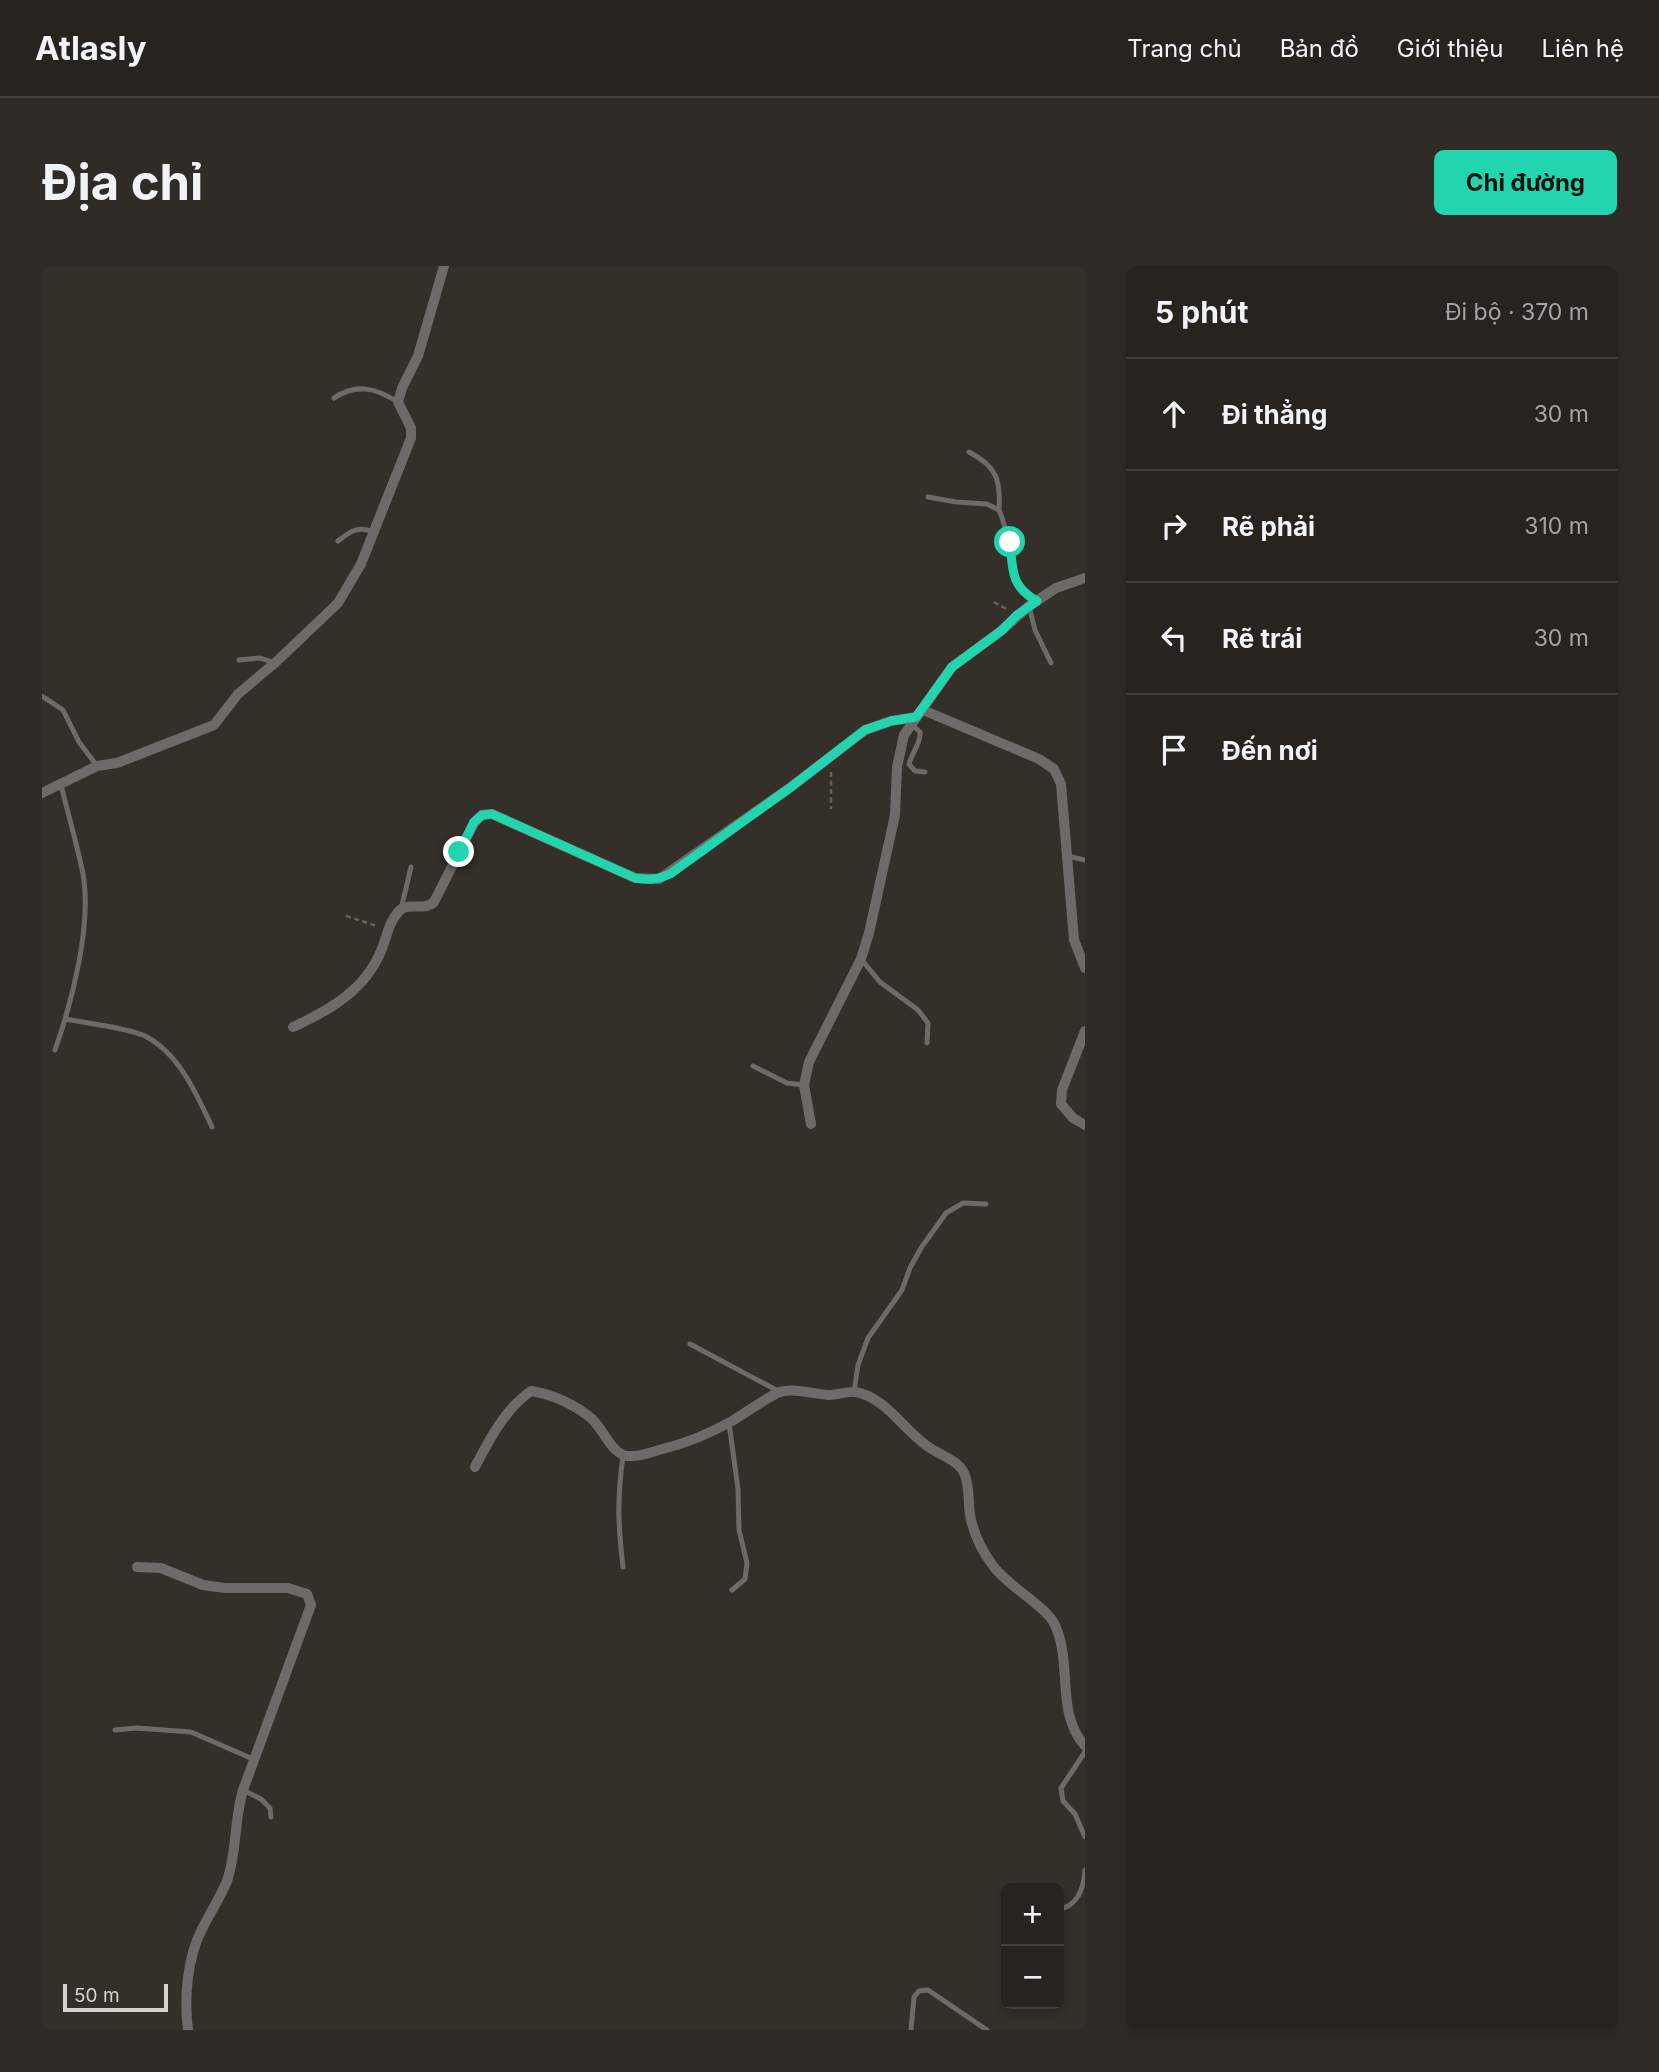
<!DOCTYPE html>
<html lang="vi">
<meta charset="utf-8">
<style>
:root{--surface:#27241f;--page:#2f2c28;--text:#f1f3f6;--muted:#a4a4a4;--line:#43413d;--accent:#22d5af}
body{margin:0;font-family:Inter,sans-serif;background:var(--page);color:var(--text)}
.controls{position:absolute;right:21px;bottom:21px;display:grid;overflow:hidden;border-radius:10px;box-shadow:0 4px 10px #0003}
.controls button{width:63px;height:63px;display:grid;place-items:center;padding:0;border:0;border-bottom:2px solid var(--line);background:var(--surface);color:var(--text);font:35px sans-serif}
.scale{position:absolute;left:21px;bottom:18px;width:105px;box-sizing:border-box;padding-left:7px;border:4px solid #d5d2cd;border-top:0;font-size:19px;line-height:24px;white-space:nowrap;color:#d5d2cd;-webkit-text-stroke:5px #343029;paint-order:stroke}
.stop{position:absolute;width:21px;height:21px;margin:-16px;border:5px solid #22d5af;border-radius:50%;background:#fff}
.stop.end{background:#22d5af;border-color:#fff;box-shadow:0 2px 7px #0008}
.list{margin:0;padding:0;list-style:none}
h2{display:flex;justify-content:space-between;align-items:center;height:91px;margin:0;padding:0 28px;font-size:30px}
h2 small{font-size:23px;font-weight:400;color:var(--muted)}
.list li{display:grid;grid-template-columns:46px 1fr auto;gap:21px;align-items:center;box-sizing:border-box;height:112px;padding:0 28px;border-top:2px solid var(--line)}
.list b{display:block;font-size:26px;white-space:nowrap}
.list em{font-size:23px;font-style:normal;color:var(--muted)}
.icon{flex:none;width:38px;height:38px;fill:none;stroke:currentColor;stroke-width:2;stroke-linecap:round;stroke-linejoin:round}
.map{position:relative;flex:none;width:1043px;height:1764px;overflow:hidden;border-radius:10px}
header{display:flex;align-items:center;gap:42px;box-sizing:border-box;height:98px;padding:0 35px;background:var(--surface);border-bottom:2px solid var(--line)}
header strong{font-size:33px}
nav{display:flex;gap:38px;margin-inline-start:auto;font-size:24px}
.intro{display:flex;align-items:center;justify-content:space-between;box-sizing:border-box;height:168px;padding:0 42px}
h1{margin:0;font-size:49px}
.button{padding:18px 32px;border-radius:10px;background:var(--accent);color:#111;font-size:24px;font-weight:700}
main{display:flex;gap:42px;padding:0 42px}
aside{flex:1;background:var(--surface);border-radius:10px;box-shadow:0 4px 10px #0003}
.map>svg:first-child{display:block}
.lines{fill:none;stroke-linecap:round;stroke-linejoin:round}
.path{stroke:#67635d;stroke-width:2.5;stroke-dasharray:5 3.5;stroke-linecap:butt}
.service{stroke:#6d6a67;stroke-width:5}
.minor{stroke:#6d6a67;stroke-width:10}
.route{stroke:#22d5af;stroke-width:9}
</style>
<header>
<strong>Atlasly</strong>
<nav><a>Trang chủ</a><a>Bản đồ</a><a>Giới thiệu</a><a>Liên hệ</a></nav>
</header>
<div class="intro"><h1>Địa chỉ</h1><a class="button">Chỉ đường</a></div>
<main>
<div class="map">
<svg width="1043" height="1764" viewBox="0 0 1043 1764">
<rect width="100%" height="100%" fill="#343029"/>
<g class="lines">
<!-- path -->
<path class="path" d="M952,336L966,344
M789,506V543
M304,650L335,660"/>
<!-- service -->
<path class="service" d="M292,132C314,117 334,122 356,136
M927,186C954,200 959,213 957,244
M886,231L914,236L945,238L957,244C973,277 959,316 995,335
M296,275C307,266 317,259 331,266
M987,340L993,364L1009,397
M197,394L218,392L233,397
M0,430L21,444L37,476L55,500
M869,458L878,466C879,477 870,487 867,498L873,505L883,506
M1025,590L1043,594
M359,643L369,601
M819,693L838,716L876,744L886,757L885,777
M23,753C44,757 86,762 103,770C137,787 155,829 170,861
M13,784C30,736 50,659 41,608C35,578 26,548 19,519
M711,800L745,817L762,819
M648,1078L738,1126
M812,1126L816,1099L826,1072L860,1024L868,1002L879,982L904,947L921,937L944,938
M687,1157L696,1223L697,1264L705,1297L703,1313L690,1324
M581,1301C576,1258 575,1233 581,1190
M73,1464L95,1462L149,1466L211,1493
M1043,1486L1019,1522L1021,1535L1033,1548L1043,1571
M201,1524L219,1533L228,1542L229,1551
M1017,1643C1036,1640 1042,1621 1043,1604
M869,1764L872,1731L877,1725L886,1724L945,1764"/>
<!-- minor -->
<path class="minor" d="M881,444L997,493L1012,503L1019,518L1032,674L1043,702
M0,527L55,500L75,497L172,459L196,428L233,397L296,337L319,298L369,172V162L356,136L360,122L376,90L402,0
M251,761C288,744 323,724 339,685C345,671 346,657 357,645C366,635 381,646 392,636L432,557L440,549L450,548L593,612L617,613L749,521L823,464L849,455L874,451
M1043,765L1020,824L1019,838L1031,852L1043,859
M769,858L762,819L767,796L819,693L827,667L853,549L855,501L862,469L910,401L959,365L987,340L1014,322L1043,312
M433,1201C447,1174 463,1143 489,1125C510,1128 534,1139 550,1153C562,1164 570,1189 586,1190C598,1191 606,1187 617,1184C642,1178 667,1168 690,1155C705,1146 720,1135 735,1127C750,1121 772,1128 787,1129C796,1129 805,1125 814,1126C844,1132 861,1163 885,1180C896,1188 916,1194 922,1207C929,1222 925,1239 929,1254C933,1271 942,1288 952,1301C967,1321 1005,1341 1013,1359C1031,1399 1013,1446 1043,1480
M95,1301L119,1302L161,1319L183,1322H246L265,1328L269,1339L201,1524C192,1554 195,1586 185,1615C178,1632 168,1647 160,1663C145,1692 142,1732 146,1764"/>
</g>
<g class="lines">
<!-- route -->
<path class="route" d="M417,586L432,556L440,549L450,548L593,612C607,614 615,614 628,608L749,521L823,464L849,455L874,451L910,401L959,365L975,349L995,335C968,320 971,304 968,276"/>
</g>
</svg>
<div class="controls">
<button>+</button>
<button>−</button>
</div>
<div class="scale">50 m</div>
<div class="stop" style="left:968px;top:276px"></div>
<div class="stop end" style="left:417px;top:586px"></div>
</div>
<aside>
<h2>5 phút<small>Đi bộ · 370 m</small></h2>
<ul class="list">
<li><svg class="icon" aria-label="ahead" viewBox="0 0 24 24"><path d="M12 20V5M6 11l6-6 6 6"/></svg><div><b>Đi thẳng</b></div><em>30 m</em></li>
<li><svg class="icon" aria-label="right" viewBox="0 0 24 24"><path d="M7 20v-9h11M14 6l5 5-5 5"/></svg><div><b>Rẽ phải</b></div><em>310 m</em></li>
<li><svg class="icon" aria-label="left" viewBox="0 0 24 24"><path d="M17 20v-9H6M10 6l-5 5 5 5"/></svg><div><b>Rẽ trái</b></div><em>30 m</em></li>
<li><svg class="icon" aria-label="arrive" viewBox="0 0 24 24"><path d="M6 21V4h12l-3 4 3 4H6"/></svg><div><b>Đến nơi</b></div></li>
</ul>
</aside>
</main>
